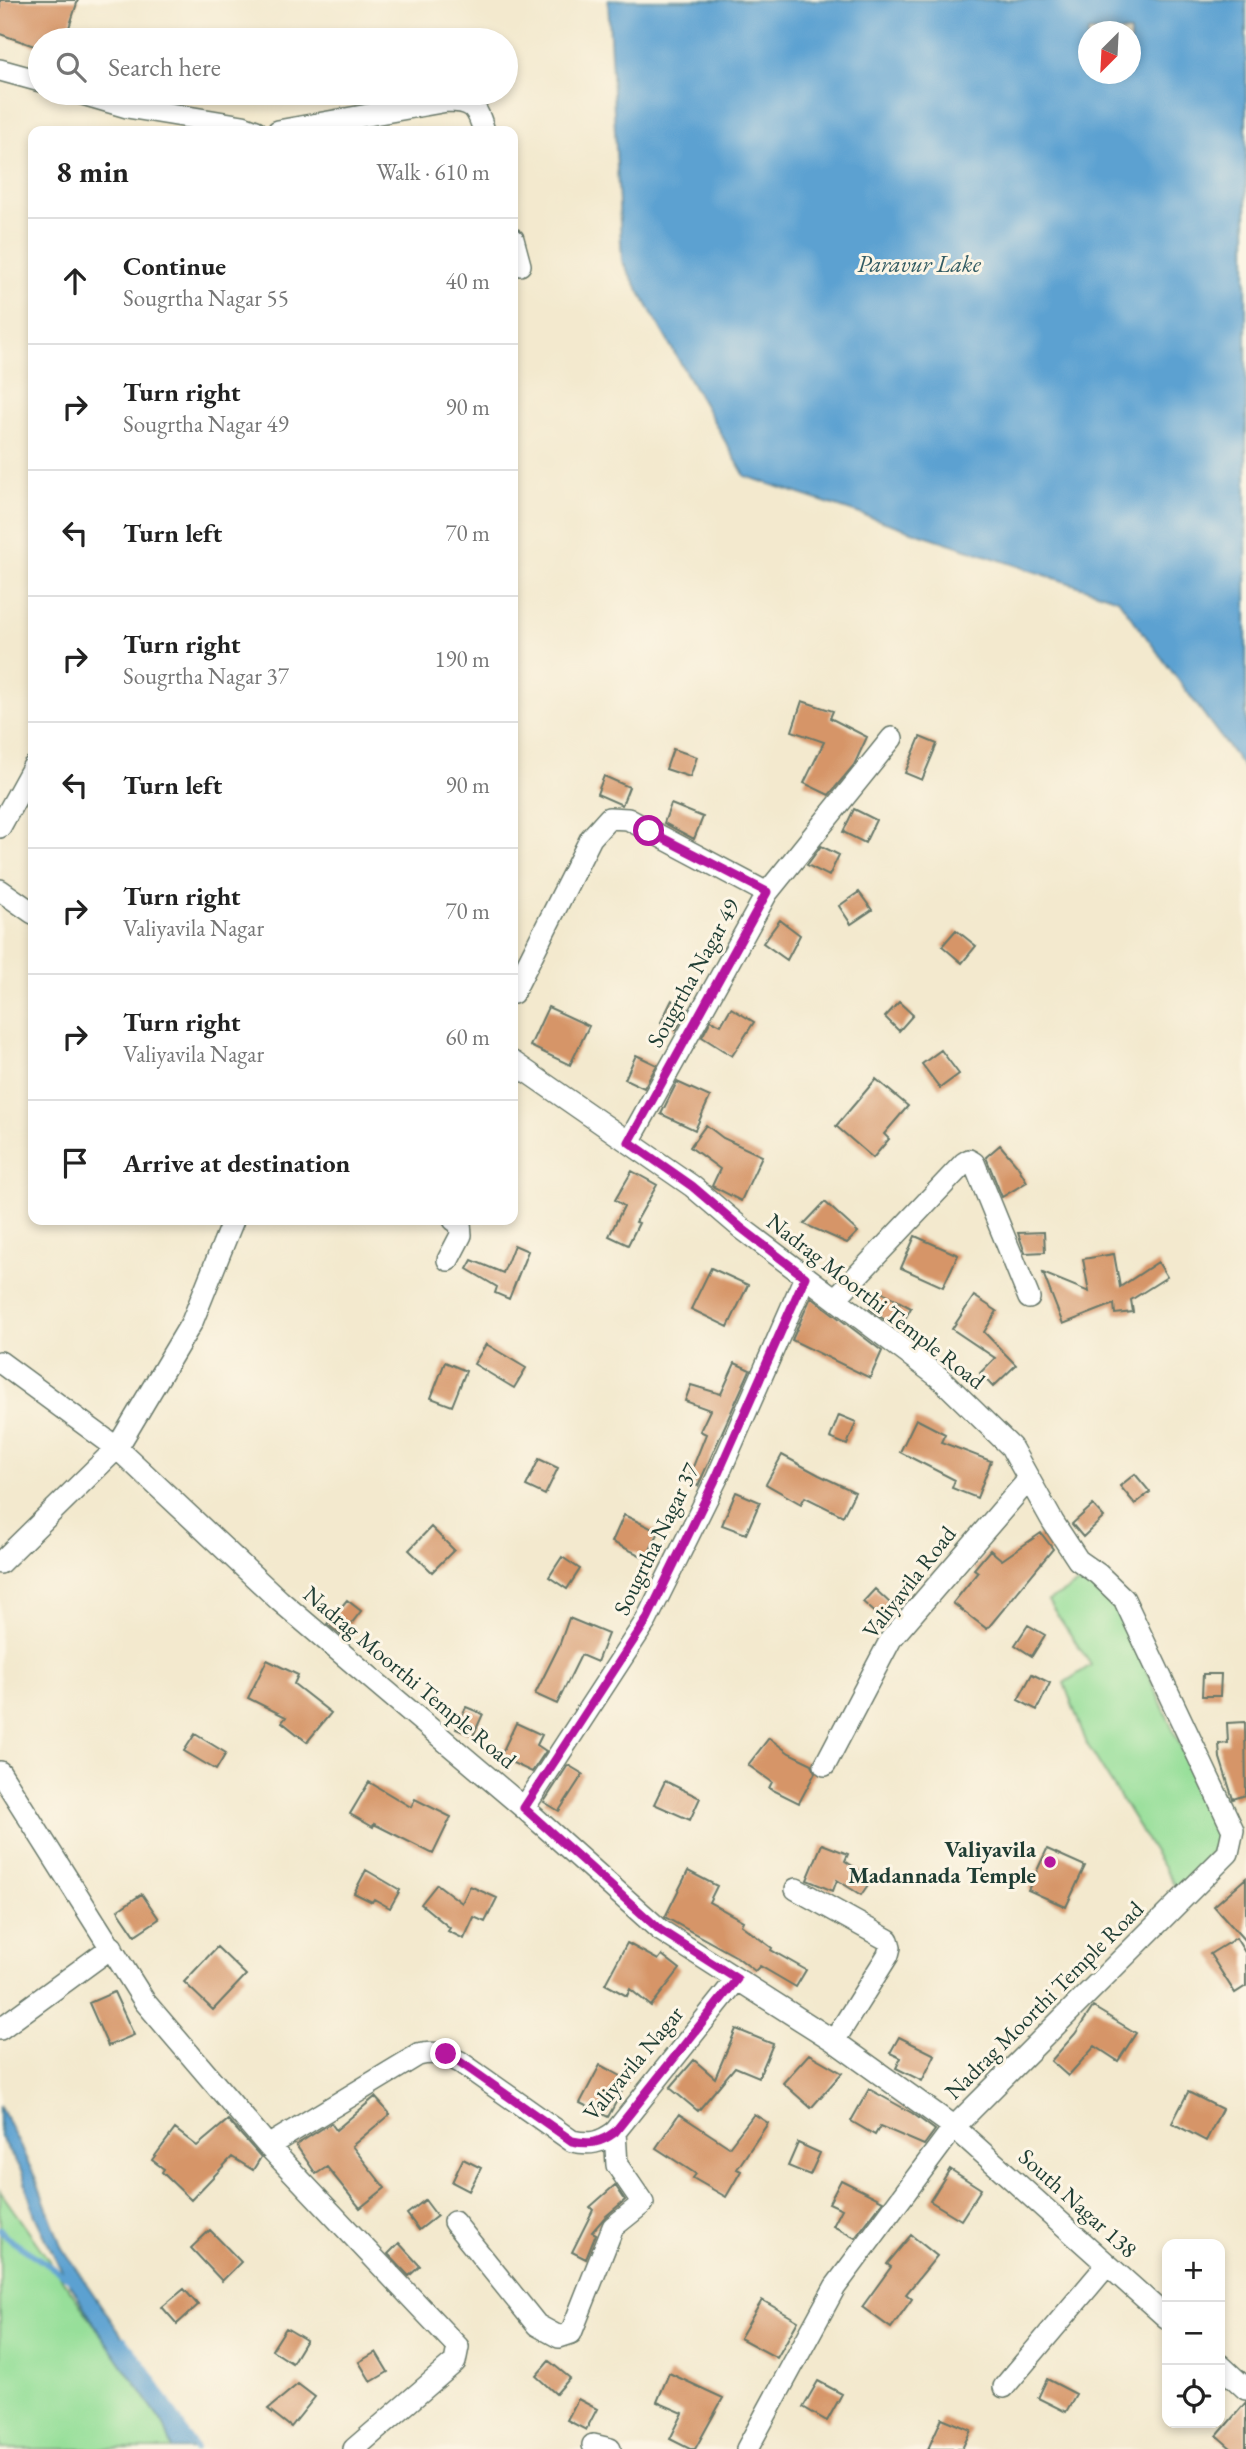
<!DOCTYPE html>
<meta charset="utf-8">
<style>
:root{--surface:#fff;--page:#f2f2f2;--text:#222;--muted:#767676;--line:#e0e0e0}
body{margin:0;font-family:"EB Garamond",serif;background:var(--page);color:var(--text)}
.controls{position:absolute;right:21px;bottom:21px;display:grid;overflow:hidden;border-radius:14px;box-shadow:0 4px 10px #0003}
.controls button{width:63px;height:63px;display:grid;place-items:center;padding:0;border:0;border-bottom:2px solid var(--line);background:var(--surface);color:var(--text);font:35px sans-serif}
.compass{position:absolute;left:1078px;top:21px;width:63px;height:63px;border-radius:50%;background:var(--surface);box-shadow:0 4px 10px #0003;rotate:204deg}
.stop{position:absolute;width:21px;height:21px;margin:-16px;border:5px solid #b5179e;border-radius:50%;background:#fff}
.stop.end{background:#b5179e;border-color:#fff;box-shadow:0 2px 7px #0008}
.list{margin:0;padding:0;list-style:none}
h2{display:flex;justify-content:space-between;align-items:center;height:91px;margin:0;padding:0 28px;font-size:30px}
h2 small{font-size:23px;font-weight:400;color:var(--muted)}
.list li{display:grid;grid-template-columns:46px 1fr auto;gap:21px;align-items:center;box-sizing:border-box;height:126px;padding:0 28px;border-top:2px solid var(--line)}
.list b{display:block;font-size:26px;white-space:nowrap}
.list p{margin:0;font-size:23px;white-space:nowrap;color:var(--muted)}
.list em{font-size:23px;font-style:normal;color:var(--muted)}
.icon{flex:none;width:38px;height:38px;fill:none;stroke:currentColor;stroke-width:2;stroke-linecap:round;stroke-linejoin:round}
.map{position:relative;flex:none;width:1246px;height:2449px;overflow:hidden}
.search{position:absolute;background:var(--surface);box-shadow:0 4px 10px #0003;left:28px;top:28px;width:490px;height:77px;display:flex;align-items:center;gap:18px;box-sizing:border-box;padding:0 24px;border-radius:38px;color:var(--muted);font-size:26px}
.panel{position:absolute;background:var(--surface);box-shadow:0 4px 10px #0003;left:28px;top:126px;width:490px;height:1099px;border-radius:14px}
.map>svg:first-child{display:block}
.green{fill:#97df9a;stroke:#5b8e67;stroke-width:2}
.water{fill:#5ca1d1;stroke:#3e6f82;stroke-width:2;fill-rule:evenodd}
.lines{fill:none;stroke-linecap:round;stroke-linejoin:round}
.stream{stroke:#5ca1d1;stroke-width:6}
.building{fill:#d69567}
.street-casing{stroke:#69796a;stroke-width:24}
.street{stroke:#fff;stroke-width:21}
.route{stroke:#b5179e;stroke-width:9}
.poi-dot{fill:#b5179e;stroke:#fcf5e5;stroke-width:2.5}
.labels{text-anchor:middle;stroke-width:6;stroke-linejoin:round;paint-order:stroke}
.street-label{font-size:23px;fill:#1f3d34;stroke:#fcf5e5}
.poi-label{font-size:23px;font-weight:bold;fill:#1f3d34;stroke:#fcf5e5;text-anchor:end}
.water-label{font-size:24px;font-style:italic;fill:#315b63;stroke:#fcf5e5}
</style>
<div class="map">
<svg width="1246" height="2449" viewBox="0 0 1246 2449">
<rect width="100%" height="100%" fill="#fcf5e5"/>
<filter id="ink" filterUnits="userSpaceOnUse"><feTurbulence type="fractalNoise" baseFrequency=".0143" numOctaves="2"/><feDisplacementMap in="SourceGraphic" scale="14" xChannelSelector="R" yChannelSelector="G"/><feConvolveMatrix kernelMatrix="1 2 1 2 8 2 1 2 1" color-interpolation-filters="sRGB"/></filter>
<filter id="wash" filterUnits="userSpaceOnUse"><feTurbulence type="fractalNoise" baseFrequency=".00686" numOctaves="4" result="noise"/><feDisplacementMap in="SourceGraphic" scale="28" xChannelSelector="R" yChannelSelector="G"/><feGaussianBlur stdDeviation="1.57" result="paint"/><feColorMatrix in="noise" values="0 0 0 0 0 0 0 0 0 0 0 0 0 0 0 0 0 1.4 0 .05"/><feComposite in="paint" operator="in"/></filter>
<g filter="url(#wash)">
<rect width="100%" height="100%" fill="#f3e9ce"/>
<!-- green -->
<path class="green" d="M1078,1584L1100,1586L1115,1601L1223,1840L1177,1889L1087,1744L1064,1683L1091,1665L1048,1601Z
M0,2191L182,2449H0Z"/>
<!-- water -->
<path class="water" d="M608,0H1246V771L1118,599L745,476L622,261ZM1088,32H1130V74H1088Z
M0,2105L36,2179L62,2248L173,2411L193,2449H173L163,2423L100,2333L58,2264L35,2216L22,2172L0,2137Z"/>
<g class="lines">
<!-- stream -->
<path class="stream" d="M0,2229L6,2237L71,2280
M124,2339L148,2370L196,2449"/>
</g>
<g id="blocks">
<!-- building -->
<path class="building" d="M0,0H78L65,40H40V48L0,34Z
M802,701L833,711L830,718L867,737L854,765L829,795L804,783L824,742L792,731Z
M920,737L937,744L922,780L905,773Z
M673,749L697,757L690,777L666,769Z
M604,776L629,787L622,805L597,794Z
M671,804L703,817L694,839L664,823Z
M854,809L876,820L865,843L843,832Z
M821,846L839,855L829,876L807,865Z
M859,892L872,910L851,924L839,906Z
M780,920L800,935L787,960L763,943Z
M956,930L976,946L962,963L942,946Z
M672,1000L688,1009L676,1030L661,1022Z
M899,1002L913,1015L899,1031L885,1017Z
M548,1007L589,1026L570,1065L530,1046Z
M731,1008L754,1022L732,1056L702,1037L711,1020L721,1025Z
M941,1050L959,1074L940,1088L922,1064Z
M636,1055L657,1065L644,1088L625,1079Z
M876,1079L908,1106L884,1134L889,1139L873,1158L836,1126Z
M677,1082L710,1097L695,1130L661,1114Z
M706,1125L723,1138L762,1156L741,1201L712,1186L720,1169L690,1147Z
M1000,1145L1017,1165L1027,1182L1002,1197L986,1157Z
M632,1171L657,1185L636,1222L639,1223L628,1245L609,1236L624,1206L615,1200Z
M825,1202L858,1232L847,1243L804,1224Z
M1044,1232L1045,1252L1025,1253L1018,1233Z
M915,1236L958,1255L943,1287L901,1268Z
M514,1245L528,1251L509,1299L495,1293L497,1287L467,1269L472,1260L503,1273Z
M1114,1254L1120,1287L1158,1262L1167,1277L1131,1300L1133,1312L1115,1314L1114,1304L1063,1324L1043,1273L1089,1292L1083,1259Z
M711,1268L748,1285L728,1327L691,1309Z
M880,1291L911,1308L901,1326L894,1323L893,1326L870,1309Z
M974,1296L997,1311L984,1332L1016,1365L993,1387L980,1373L995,1358L952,1329Z
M811,1297L882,1351L870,1378L792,1340Z
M486,1344L526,1368L514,1388L474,1364Z
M445,1362L466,1371L452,1406L431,1398Z
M735,1363L750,1370L698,1486L687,1482L706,1434L700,1431L710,1410L685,1401L691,1385L721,1394Z
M839,1415L856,1422L847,1445L830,1438Z
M916,1419L945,1434L941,1442L991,1461L977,1498L952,1488L955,1480L900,1452Z
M782,1455L819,1475L855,1492L843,1516L805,1497L801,1504L766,1484Z
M539,1459L558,1468L545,1495L526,1486Z
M1135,1474L1150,1492L1135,1504L1120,1486Z
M736,1492L760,1502L746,1534L722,1525Z
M1093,1505L1104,1517L1083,1537L1072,1524Z
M624,1515L659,1532L646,1558L612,1542Z
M431,1527L454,1550L432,1572L409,1550Z
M1041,1533L1053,1549L987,1629L953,1603L978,1572L974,1569L990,1550L1002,1560Z
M562,1557L580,1569L567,1589L549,1577Z
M875,1589L891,1604L879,1616L863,1602Z
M347,1600L361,1611L342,1636L327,1624Z
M569,1618L608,1634L597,1662L581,1655L557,1704L535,1694L559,1646Z
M1028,1625L1045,1635L1032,1656L1015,1645Z
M267,1660L298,1675L294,1684L331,1713L307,1742L282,1722L286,1717L248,1698Z
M1032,1674L1050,1683L1037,1710L1018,1700Z
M1203,1674H1221L1220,1696H1202Z
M466,1707L483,1714L473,1736L456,1729Z
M1245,1722L1246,1795L1233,1799L1220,1758L1219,1744L1228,1743L1227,1723Z
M516,1723L542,1735L537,1745L546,1751L532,1772L500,1757Z
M195,1734L226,1753L216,1770L184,1751Z
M769,1738L789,1753L812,1764L815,1773L799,1803L769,1788L772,1782L748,1765Z
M568,1765L583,1774L559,1811L544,1802Z
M665,1781L700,1798L690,1820L654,1804Z
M369,1782L411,1807L415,1799L451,1817L433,1854L374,1824L373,1827L350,1814Z
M822,1844L848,1854L845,1861L872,1879L861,1895L837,1880L833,1891L807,1880Z
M1047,1849L1085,1866L1066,1907L1028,1890Z
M366,1870L400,1890L390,1908L374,1899L372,1902L354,1893Z
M688,1871L717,1886L709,1902L743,1921L741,1925L772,1948L771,1950L806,1970L796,1987L760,1966L755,1971L737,1957L665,1917Z
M1246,1878V1942L1214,1906Z
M437,1884L462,1903L470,1886L497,1898L485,1922L474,1917L464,1939L448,1931L450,1928L421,1904Z
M142,1894L159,1919L135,1935L118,1910Z
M1236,1938L1246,1954V1986L1235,1993L1210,1954Z
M627,1943L658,1960L662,1955L680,1969L651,2006L630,1989L627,1996L605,1984Z
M217,1947L246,1975L213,2010L184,1982Z
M114,1992L134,2035L108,2046L89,2003Z
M1093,2007L1136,2033L1118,2061L1095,2046L1068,2076L1051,2061L1075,2034Z
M736,2029L773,2044L759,2077L735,2067L698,2111L670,2088L694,2060L715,2078Z
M899,2037L935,2055L922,2081L896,2068L901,2058L890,2053Z
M809,2054L842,2073L811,2108L783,2083Z
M600,2065L628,2080L608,2117L580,2103Z
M869,2089L912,2113L935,2130L924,2145L880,2126L875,2135L851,2121Z
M1188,2092L1222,2109L1206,2141L1172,2123Z
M375,2097L390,2114L352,2146L385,2188L360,2208L327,2167L316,2174L296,2145L331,2123L336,2130Z
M679,2114L729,2147L754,2114L768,2123L737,2169L741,2171L726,2197L693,2178L696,2174L656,2148Z
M228,2120L261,2157L253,2170L232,2157L191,2200L162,2172L164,2169L152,2160L175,2129L197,2146Z
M798,2143L820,2153L810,2175L788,2166Z
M463,2159L481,2168L469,2191L452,2182Z
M950,2169L981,2189L961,2220L930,2201Z
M841,2180L883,2201L855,2238L833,2226L842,2209L829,2203Z
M615,2185L625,2200L605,2217L592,2232L596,2234L586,2259L572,2252L593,2210L590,2207Z
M425,2200L437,2216L419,2230L407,2214Z
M210,2230L241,2262L222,2281L191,2248Z
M911,2235L937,2256L906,2294L912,2299L891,2328L862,2307L891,2267L887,2264Z
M399,2243L420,2266L409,2276L388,2254Z
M184,2289L198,2305L177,2324L162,2307Z
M762,2300L798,2321L777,2358L740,2338Z
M286,2328L306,2340L292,2363L272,2350Z
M376,2352L388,2372L371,2382L359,2362Z
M549,2361L570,2378L556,2394L536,2376Z
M669,2373L723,2398L695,2449H690L670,2439L683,2413L657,2402Z
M1047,2379L1076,2394L1066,2412L1038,2398Z
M818,2381L842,2394L827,2421L803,2407Z
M298,2384L315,2397L291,2427L268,2409Z
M578,2399L597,2409L586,2430L567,2420Z
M1246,2402V2449H1232L1217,2436Z
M942,2418L971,2430L962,2449H928Z"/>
</g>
</g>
<g filter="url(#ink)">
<use href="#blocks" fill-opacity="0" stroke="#69796a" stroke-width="2"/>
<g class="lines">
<defs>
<path id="street" d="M0,70L40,81
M79,93L127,107L243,126L256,131
M278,131L447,101C473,101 477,107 484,131
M513,239L520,265
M0,827L33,767
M0,890L33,913
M513,993L591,838L609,818L628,819L639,825L767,893
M513,1062L692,1186L740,1227L940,1378L1011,1447L1053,1522L1078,1560L1098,1574L1124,1599L1233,1830L1228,1853L954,2127L835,2287L747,2449
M629,1142L767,893L892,738
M448,1260L461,1235L460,1223L454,1220
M835,1299L964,1163L969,1160L974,1163L1029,1298
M0,1362L117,1448L280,1601L524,1808L660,1930L834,2041L954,2127L1167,2318
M0,1563L117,1448L192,1322L233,1220
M825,1765L891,1639L1029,1479
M0,1772L145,2002L268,2146L458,2347L455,2362L354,2449
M524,1808L646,1621L717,1478L805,1277
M796,1889L888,1940L890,1947L888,1955L834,2041
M0,2029L112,1947
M268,2146L418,2055C435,2051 444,2054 460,2062L572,2141C590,2145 600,2143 615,2132L737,1979
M454,2222L537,2325L559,2337L571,2333L613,2227L643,2203L617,2165L615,2132
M1220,2365L1246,2389
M1004,2387L1107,2265
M593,2445L610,2449"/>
</defs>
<!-- street casing -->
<use href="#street" class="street-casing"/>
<!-- street -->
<use href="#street" class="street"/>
</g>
</g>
<g class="lines" filter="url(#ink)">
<!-- route -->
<path class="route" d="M446,2054L460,2062L572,2141C590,2145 600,2143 615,2132L737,1979L660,1930L524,1808L646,1621L716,1478L805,1277L740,1227L692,1186L629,1142L767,892L649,831"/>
</g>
<!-- markers -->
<circle class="poi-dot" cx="1050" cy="1862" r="7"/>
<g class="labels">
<!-- street labels -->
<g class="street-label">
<text transform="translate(693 973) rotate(-61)" y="8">Sougrtha Nagar 49</text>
<text transform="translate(876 1301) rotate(38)" y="8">Nadrag Moorthi Temple Road</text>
<text transform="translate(656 1539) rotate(-64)" y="8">Sougrtha Nagar 37</text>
<text transform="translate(909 1582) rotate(-52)" y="8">Valiyavila Road</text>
<text transform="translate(410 1677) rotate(40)" y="8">Nadrag Moorthi Temple Road</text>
<text transform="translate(1044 2000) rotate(-45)" y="8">Nadrag Moorthi Temple Road</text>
<text transform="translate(633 2063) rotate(-50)" y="8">Valiyavila Nagar</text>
<text transform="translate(1078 2203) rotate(42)" y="8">South Nagar 138</text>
</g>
<!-- poi labels -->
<g class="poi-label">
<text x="1036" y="1857">Valiyavila<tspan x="1036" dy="26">Madannada Temple</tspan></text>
</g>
<!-- water labels -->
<g class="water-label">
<text x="919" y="272">Paravur Lake</text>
</g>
</g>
</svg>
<div class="controls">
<button>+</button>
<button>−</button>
<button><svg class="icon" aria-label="locate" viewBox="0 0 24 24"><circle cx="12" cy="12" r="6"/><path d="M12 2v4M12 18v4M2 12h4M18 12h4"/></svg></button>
</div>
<svg class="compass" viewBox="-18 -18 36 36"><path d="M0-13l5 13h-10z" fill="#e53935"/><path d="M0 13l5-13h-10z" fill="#767676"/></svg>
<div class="stop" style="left:649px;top:831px"></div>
<div class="stop end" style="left:446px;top:2054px"></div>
<div class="search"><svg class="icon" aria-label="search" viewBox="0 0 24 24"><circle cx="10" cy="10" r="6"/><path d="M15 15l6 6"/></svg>Search here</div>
<section class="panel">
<h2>8 min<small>Walk · 610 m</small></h2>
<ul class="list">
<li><svg class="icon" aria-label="ahead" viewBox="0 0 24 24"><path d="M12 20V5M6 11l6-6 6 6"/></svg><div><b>Continue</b><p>Sougrtha Nagar 55</p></div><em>40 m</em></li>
<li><svg class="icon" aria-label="right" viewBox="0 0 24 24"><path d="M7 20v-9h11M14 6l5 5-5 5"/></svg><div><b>Turn right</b><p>Sougrtha Nagar 49</p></div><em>90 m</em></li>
<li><svg class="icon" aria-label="left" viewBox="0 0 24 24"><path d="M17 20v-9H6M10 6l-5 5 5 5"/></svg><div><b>Turn left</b></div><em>70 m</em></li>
<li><svg class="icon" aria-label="right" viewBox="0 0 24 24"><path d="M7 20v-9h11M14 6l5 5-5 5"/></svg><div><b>Turn right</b><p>Sougrtha Nagar 37</p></div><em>190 m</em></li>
<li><svg class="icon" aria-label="left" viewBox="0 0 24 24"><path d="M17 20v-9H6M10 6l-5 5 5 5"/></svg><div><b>Turn left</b></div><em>90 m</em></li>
<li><svg class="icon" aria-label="right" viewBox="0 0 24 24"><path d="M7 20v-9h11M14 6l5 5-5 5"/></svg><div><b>Turn right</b><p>Valiyavila Nagar</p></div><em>70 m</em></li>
<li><svg class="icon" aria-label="right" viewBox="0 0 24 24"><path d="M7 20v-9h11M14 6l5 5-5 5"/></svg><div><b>Turn right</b><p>Valiyavila Nagar</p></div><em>60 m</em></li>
<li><svg class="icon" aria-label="arrive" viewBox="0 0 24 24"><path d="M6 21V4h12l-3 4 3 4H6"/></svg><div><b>Arrive at destination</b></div></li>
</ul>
</section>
</div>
